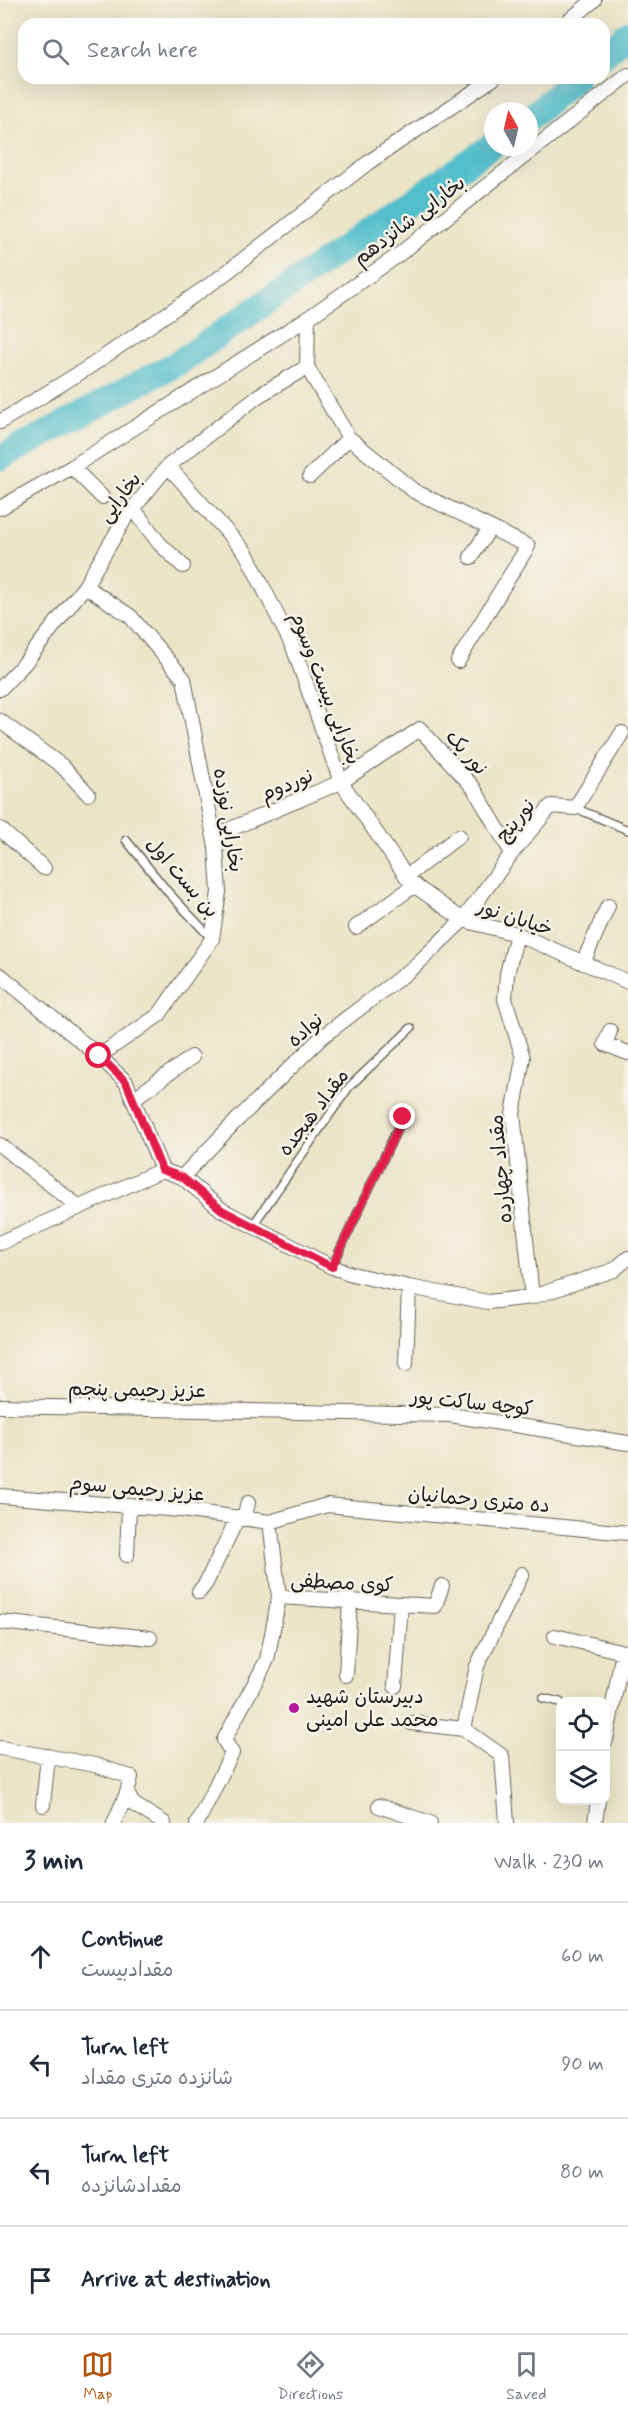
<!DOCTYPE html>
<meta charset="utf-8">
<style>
:root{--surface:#fff;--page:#f6f6f7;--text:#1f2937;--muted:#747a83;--line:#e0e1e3;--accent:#b45309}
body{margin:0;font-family:Mynerve,"Playpen Sans Arabic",sans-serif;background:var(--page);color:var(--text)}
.controls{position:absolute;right:18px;bottom:18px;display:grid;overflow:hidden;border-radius:12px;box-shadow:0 6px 24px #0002}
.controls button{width:54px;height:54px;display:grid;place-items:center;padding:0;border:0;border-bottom:2px solid var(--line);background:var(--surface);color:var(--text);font:30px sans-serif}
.compass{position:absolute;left:484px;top:102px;width:54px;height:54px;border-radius:50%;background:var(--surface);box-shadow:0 6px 24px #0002;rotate:352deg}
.stop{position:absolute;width:18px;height:18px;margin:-14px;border:4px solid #e11d48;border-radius:50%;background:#fff}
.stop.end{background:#e11d48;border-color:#fff;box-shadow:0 2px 6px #0008}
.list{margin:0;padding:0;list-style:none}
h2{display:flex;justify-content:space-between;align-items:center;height:78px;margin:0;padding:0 24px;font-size:26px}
h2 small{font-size:20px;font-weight:400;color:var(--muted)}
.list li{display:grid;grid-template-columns:39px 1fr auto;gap:18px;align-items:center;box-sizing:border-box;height:108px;padding:0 24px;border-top:2px solid var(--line)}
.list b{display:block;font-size:22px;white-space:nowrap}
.list p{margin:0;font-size:20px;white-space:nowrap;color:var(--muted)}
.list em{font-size:20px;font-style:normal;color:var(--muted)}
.icon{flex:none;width:33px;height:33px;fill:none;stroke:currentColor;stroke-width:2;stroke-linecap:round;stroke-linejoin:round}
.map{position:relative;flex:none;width:628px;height:1823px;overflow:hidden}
.search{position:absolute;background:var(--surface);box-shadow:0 6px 24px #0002;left:18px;right:18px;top:18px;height:66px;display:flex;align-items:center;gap:15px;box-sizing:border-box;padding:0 21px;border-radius:18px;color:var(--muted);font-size:22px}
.sheet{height:510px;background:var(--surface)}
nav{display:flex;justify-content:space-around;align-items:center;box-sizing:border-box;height:84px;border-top:2px solid var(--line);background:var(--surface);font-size:16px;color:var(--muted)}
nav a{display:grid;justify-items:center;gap:3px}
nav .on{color:var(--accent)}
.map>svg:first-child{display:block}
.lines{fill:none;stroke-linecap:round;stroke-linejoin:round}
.river{stroke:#52becc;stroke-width:26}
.service-casing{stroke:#646258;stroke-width:10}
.minor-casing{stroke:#646258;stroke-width:16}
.service{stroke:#fff;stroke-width:7}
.minor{stroke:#fff;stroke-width:14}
.route{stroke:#e11d48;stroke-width:8}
.poi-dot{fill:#b5179e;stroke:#f7f3e8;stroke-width:2}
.labels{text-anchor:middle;stroke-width:5;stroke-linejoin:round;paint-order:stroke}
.street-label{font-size:20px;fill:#1c1c1c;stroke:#f7f3e8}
.poi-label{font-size:20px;fill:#1c1c1c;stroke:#f7f3e8;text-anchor:start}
</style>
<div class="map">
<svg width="628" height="1823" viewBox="0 0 628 1823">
<rect width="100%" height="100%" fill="#f7f3e8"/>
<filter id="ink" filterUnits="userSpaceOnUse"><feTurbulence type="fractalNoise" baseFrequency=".0167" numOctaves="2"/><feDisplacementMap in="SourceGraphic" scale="12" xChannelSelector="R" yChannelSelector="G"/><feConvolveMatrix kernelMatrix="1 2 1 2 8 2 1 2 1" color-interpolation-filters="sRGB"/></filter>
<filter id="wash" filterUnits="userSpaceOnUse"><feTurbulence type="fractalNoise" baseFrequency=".008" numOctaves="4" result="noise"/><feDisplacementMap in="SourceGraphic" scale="24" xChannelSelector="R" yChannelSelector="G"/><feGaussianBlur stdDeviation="1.35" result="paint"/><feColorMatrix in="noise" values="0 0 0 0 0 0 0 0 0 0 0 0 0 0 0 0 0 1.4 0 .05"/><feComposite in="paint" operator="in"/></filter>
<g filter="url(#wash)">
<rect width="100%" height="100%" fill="#ebe4c7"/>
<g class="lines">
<!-- river -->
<path class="river" d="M604,54L628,33
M529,119L576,78
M0,458L181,361L493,145"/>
</g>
</g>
<g filter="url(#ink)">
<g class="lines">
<defs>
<path id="service" d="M575,808L628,830
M126,840L168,892L212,939
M253,1225L349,1087L411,1028
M332,1267L403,1117
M543,1698L560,1702"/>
<path id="minor" d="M565,24L594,0
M307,367L349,438L414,491L528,546L458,661
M307,367L308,318
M0,422L89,367L218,279L369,162L494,78
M168,466L246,553L293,647L341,782L411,883L463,920L517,934L628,982
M72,467L102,497
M310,476L349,438
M0,508L72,467L308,318L397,256L628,75
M133,508L159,543L183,566
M471,557L490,528
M85,586L130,616L184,679L216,848L219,892L212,939L159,1015L99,1056
M0,689L24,664L85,586L126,517L168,466L258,396L307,367
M0,721L62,766L88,794
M0,829L44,868
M214,836L341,782L420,729L473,787L512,853
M407,876L459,836
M356,927L415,885
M517,934L507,974L505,999L523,1058L513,1114L532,1297
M583,963L608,906
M0,975L99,1056L126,1082L162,1170
M610,1031L605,1044L628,1053
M133,1099L192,1057
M0,1145L79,1207
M182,1177L235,1122L322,1037L414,967L463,920L512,853L551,806L575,808L622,733
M0,1243L162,1170L182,1177L222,1210L332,1267L352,1274L409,1287L488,1302L532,1297L614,1270L628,1258
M406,1364L409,1287
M0,1406L450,1415L628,1443
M0,1496L181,1510L270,1522L327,1505L628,1533
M244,1518L248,1503
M270,1522L279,1597
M127,1555L129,1506
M199,1592L206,1583L238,1517
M0,1622L150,1638
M555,1636L628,1653
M346,1675L350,1601
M395,1686L401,1604
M411,1723L464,1729
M606,1740L623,1652
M0,1748L95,1765L131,1777L127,1793L133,1804L164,1823
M43,1805L48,1756
M379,1806L430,1823
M114,1823L127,1793
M197,1823L232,1753L224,1740L267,1660L279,1597L435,1606L442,1586
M507,1823L502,1756L464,1729L477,1666L522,1574
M595,1823L598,1800"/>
</defs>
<!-- service casing -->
<use href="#service" class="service-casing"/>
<!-- minor casing -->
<use href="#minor" class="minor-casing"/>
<!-- service -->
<use href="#service" class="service"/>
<!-- minor -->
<use href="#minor" class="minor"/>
</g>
</g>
<g class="lines" filter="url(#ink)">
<!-- route -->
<path class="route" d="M99,1056L126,1082L162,1170L182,1177L222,1210L332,1267L403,1117"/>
</g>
<!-- markers -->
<circle class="poi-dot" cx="294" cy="1708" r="6"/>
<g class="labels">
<!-- street labels -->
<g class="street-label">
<text transform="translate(409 220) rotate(-37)" y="7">بخارایی شانزدهم</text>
<text transform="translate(119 497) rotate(-53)" y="7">بخارایی</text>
<text transform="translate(326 688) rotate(69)" y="7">بخارایی بیست وسوم</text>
<text transform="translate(467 752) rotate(49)" y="7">نور یک</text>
<text transform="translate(287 784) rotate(-23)" y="7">نوردوم</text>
<text transform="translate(229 820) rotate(81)" y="7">بخارایی نوزده</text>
<text transform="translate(515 820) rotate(-50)" y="7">نورپنج</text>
<text transform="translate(183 877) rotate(49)" y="7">بن بست اول</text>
<text transform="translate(515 917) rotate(18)" y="7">خیابان نور</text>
<text transform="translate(305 1029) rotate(-42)" y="7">نواده</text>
<text transform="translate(313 1112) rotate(-53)" y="7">مقداد هیجده</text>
<text transform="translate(500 1169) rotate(-95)" y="7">مقداد چهارده</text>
<text transform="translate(137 1389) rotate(1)" y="7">عزیز رحیمی پنجم</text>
<text transform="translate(472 1402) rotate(6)" y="7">کوچه ساکت پور</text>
<text transform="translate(137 1488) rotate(5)" y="7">عزیز رحیمی سوم</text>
<text transform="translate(479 1499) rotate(5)" y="7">ده متری رحمانیان</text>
<text transform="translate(342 1582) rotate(3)" y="7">کوی مصطفی</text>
</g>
<!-- poi labels -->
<g class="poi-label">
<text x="306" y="1703">دبیرستان شهید<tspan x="306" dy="23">محمد علی امینی</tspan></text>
</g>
</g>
</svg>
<div class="controls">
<button><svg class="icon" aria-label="locate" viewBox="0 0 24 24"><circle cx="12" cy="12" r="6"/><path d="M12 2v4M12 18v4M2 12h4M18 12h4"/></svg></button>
<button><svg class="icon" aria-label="layers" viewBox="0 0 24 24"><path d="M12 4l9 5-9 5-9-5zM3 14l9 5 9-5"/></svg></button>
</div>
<svg class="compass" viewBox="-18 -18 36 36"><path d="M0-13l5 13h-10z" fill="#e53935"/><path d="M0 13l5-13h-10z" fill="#747a83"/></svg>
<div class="stop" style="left:99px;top:1056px"></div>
<div class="stop end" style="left:403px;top:1117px"></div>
<div class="search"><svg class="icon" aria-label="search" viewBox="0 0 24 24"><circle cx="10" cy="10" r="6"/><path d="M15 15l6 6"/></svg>Search here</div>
</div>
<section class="sheet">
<h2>3 min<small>Walk · 230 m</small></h2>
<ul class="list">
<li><svg class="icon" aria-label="ahead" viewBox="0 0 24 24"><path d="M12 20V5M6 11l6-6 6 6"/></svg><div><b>Continue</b><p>مقدادبیست</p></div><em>60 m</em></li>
<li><svg class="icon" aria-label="left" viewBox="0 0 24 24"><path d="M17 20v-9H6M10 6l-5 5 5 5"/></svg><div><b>Turn left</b><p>شانزده متری مقداد</p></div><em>90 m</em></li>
<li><svg class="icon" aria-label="left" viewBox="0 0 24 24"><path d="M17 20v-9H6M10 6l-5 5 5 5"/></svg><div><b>Turn left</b><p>مقدادشانزده</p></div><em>80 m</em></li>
<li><svg class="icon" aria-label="arrive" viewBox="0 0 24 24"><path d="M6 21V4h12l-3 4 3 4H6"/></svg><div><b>Arrive at destination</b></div></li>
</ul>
</section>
<nav>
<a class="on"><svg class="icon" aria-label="map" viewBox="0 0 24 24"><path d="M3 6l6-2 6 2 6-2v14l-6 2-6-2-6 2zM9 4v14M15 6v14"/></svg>Map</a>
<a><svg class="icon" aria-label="directions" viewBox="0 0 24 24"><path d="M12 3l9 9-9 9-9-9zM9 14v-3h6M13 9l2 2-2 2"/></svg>Directions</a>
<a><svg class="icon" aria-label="saved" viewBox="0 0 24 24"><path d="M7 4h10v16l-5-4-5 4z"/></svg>Saved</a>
</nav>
